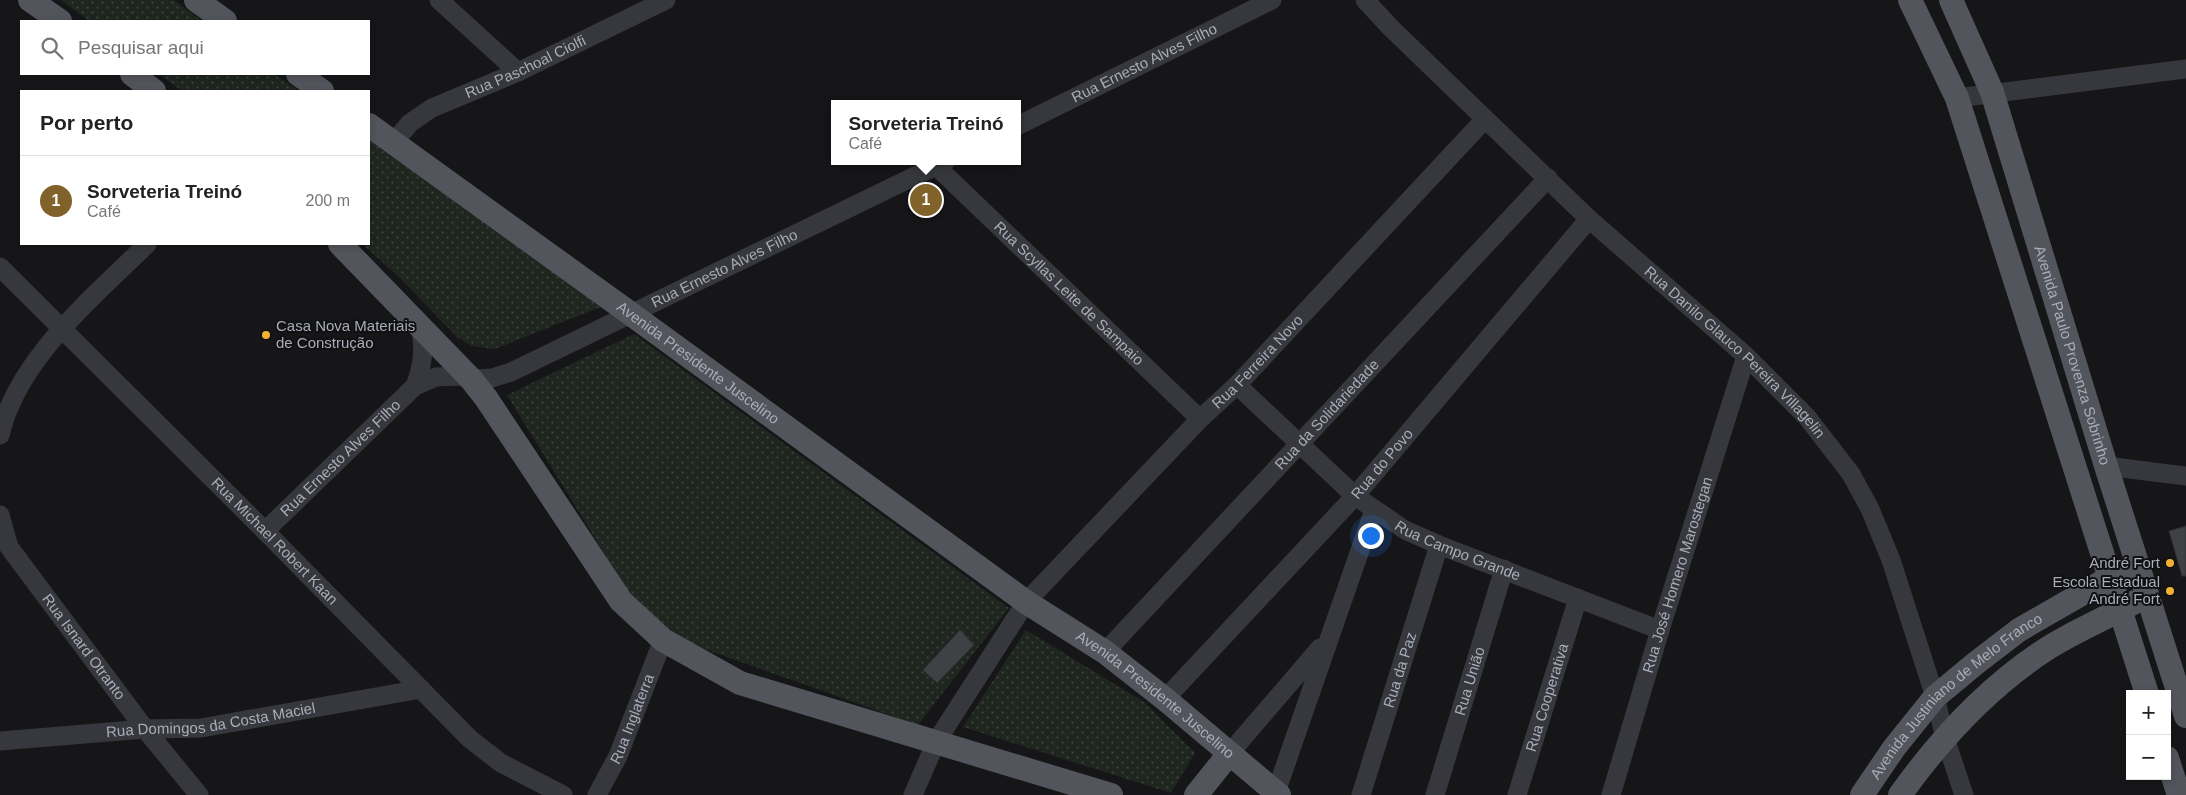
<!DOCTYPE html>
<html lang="pt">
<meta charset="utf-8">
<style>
:root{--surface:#fff;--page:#f2f2f2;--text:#222;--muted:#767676;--line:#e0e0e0;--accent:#80622a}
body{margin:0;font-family:Helvetica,sans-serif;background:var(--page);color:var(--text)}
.controls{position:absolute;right:15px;bottom:15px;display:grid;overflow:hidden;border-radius:0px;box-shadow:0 2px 8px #0003}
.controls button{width:45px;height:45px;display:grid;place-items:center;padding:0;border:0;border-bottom:1px solid var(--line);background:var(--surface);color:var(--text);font:25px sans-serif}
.you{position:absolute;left:1370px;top:535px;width:18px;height:18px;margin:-12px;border:4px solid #fff;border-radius:50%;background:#1a73e8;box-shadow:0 0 0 8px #1a73e833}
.badge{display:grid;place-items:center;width:32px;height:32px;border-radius:50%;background:var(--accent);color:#fff;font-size:16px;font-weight:700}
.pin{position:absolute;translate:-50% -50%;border:2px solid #fff;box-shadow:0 1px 5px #0006}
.popup{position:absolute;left:831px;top:100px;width:190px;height:65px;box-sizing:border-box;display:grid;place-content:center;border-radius:0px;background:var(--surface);filter:drop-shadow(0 1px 4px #0005);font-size:16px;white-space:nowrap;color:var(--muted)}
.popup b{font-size:19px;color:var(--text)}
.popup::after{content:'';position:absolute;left:50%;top:100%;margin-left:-10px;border:10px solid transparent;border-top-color:var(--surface)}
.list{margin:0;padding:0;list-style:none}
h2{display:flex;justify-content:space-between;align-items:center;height:65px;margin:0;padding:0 20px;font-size:21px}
h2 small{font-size:16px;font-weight:400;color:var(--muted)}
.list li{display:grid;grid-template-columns:32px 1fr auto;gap:15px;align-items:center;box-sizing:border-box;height:90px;padding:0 20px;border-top:1px solid var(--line)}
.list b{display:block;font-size:19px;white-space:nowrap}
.list p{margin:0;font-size:16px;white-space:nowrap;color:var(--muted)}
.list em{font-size:16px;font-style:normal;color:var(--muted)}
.icon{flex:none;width:28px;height:28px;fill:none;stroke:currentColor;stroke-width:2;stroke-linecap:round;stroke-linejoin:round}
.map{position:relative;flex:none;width:2186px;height:795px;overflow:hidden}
.search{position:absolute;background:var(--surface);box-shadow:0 2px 8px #0003;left:20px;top:20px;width:350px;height:55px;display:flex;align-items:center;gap:12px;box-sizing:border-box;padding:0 18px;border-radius:0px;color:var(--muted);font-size:19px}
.panel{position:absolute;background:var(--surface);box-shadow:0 2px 8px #0003;left:20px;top:90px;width:350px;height:155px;border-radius:0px}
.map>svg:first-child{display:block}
.park{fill:url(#park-dots)}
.building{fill:#404145;stroke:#303034}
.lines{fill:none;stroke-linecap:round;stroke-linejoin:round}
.minor{stroke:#37383d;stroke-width:19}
.major{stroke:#53555c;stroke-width:24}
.poi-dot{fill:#f2b134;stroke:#111113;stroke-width:2}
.labels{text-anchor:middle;stroke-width:4;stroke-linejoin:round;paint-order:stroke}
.street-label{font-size:15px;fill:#a8adb8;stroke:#111113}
.poi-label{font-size:15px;fill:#a8adb8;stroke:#111113;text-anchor:end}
</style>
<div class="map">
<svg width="2186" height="795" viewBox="0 0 2186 795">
<defs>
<pattern id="park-dots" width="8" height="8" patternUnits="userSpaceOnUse" patternTransform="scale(1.25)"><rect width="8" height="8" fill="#1e261f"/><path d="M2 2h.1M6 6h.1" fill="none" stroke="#3c433d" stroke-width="1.8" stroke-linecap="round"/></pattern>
</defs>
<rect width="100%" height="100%" fill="#161618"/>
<!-- park -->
<path class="park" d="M61,0H174L202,21H89Z
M159,74H274L299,91H182Z
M369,140L603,306L495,349L472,346L457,337L399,277L362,244H369Z
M634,334L1009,608L918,725L693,645L660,623L625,587L507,395Z
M1026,630L1144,702L1195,753L1171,793L963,727Z"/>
<!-- building -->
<path class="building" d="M2186,526V576H2182L2169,531Z
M960,630L974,645L937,683L923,670Z"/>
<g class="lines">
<!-- minor -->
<g class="minor">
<path d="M439,0L518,72"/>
<path id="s1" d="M1365,0L1391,28L1589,219L1746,356L1807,417L1851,474L1870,509L1891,560L1935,697L1945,738L1964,795"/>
<path d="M1957,98L2186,69"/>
<path id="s2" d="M1017,126L1272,0"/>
<path id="s3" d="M393,143L410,123L432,108L518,72L666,0"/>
<path id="s4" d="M936,166L1200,419"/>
<path id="s5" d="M0,267L265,531L470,739L501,763L563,795"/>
<path id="s6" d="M1237,385L1355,496L1405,530L1439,545L1660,630"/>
<path d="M415,386C423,365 425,348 420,326"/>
<path d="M0,435C18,358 93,298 147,244"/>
<path d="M2106,466L2186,476"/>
<path id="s7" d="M0,515L9,547L145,729L199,795"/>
<path id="s8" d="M265,531L415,386L436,377L459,376L471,379L492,378L511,372L946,161"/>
<path id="s9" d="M1105,652L1548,178"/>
<path id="s10" d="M1165,699L1355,496L1589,219"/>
<path id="s11" d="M0,741L145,729L201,728L421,689"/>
<path d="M1229,754L1320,648"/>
<path d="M1276,792L1374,510"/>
<path id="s12" d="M597,795L618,756L663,640"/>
<path id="s13" d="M913,795L936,742L1026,602L1200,419L1237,385L1485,119"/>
<path id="s14" d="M1361,795L1439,545"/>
<path id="s15" d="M1435,795L1504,569"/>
<path id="s16" d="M1517,795L1578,598"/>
<path id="s17" d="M1611,795L1660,630L1746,356"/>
</g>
<!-- major -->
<g class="major">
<path d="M30,0L60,21"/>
<path d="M196,0L225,21"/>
<path d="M1910,0L1957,98L2147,694"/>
<path id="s18" d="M1951,0L1992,92L2106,466L2186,716"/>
<path d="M132,74L154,91"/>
<path d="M298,74L322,91"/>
<path id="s19" d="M369,125L631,314L1026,602L1105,652L1165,699L1279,795"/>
<path d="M340,244L471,379L486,398L621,601L663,640L740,683L1111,795"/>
<path d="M2167,758L2179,795"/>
<path d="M1196,795L1229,754"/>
<path id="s20" d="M1862,795L1894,748L1935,697L1976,663L2019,630L2123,570"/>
<path d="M1900,795C1940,739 1989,686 2048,648C2075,631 2106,618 2135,602"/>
</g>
</g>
<!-- markers -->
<g class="poi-dot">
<circle cx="266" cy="335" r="5"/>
<circle cx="2170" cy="563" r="5"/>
<circle cx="2170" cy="591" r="5"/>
</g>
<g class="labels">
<!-- street labels -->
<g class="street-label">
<text dy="5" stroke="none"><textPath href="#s2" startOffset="142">Rua Ernesto Alves Filho</textPath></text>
<text dy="5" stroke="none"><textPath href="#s3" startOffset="155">Rua Paschoal Ciolfi</textPath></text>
<text dy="5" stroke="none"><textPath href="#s8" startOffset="545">Rua Ernesto Alves Filho</textPath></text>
<text dy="5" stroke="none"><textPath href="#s4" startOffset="184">Rua Scyllas Leite de Sampaio</textPath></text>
<text dy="5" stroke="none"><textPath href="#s1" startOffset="511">Rua Danilo Glauco Pereira Villagelin</textPath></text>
<text dy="5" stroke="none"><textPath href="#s18" startOffset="376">Avenida Paulo Provenza Sobrinho</textPath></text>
<text dy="5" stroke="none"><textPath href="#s13" startOffset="558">Rua Ferreira Novo</textPath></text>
<text dy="5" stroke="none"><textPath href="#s19" startOffset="406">Avenida Presidente Juscelino</textPath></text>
<text dy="5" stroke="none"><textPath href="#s9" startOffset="325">Rua da Solidariedade</textPath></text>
<text dy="5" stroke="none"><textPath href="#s8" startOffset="105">Rua Ernesto Alves Filho</textPath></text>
<text dy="5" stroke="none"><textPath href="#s10" startOffset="320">Rua do Povo</textPath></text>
<text dy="5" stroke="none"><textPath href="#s5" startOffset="388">Rua Michael Robert Kaan</textPath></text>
<text dy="5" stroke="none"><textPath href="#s6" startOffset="279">Rua Campo Grande</textPath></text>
<text dy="5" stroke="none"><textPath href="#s17" startOffset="230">Rua José Homero Marostegan</textPath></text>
<text dy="5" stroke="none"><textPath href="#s7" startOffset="158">Rua Isnard Otranto</textPath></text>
<text dy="5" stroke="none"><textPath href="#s14" startOffset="131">Rua da Paz</textPath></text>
<text dy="5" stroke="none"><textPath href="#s15" startOffset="119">Rua União</textPath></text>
<text dy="5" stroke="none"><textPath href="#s19" startOffset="971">Avenida Presidente Juscelino</textPath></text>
<text dy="5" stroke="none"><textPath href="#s16" startOffset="102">Rua Cooperativa</textPath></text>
<text dy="5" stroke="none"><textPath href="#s20" startOffset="138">Avenida Justiniano de Melo Franco</textPath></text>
<text dy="5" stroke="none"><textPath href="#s12" startOffset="84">Rua Inglaterra</textPath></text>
<text dy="5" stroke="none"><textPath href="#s11" startOffset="212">Rua Domingos da Costa Maciel</textPath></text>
</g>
<!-- poi labels -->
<g class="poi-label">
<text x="276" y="331" text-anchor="start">Casa Nova Materiais<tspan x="276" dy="17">de Construção</tspan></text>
<text x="2160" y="568">André Fort</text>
<text x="2160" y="587">Escola Estadual<tspan x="2160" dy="17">André Fort</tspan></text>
</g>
</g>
</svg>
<div class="controls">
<button>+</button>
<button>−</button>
</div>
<div class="you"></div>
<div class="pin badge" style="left:926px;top:200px">1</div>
<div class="popup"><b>Sorveteria Treinó</b>Café</div>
<div class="search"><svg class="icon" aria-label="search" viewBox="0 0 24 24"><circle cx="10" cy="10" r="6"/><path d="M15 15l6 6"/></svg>Pesquisar aqui</div>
<section class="panel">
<h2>Por perto<small></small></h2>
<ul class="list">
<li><span class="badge">1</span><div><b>Sorveteria Treinó</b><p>Café</p></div><em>200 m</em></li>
</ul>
</section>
</div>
